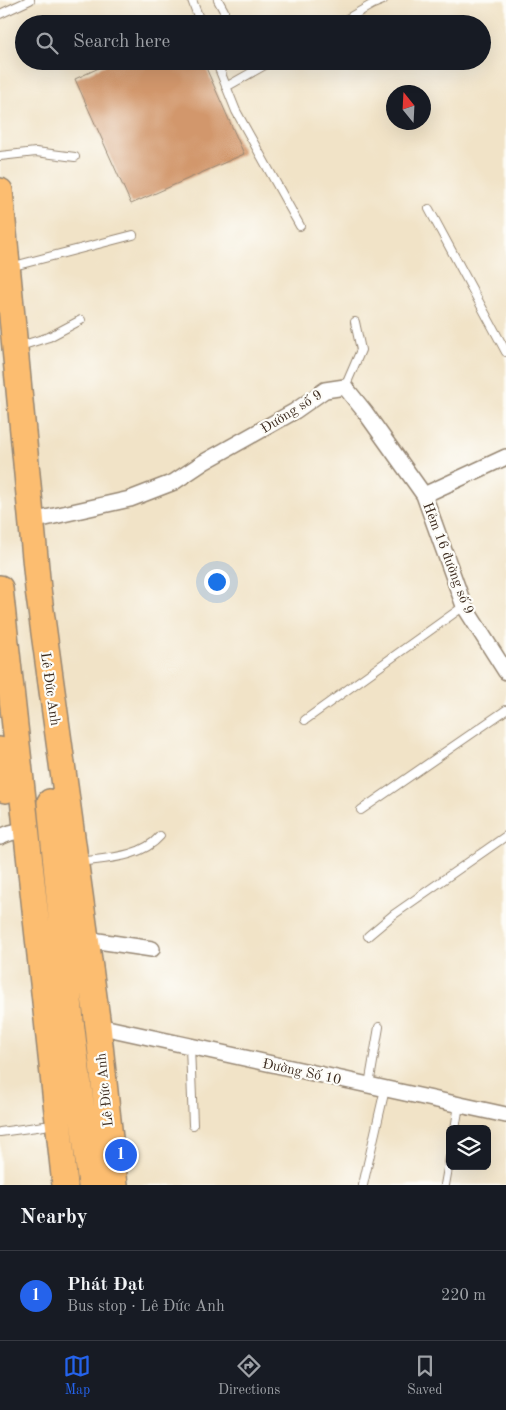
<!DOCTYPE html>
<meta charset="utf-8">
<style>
:root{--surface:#171b24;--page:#242831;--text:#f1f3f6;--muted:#9ea1a6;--line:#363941;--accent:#2563eb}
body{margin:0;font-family:"Old Standard TT",serif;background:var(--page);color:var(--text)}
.controls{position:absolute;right:15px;bottom:15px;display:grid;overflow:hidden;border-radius:8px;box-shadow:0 5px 20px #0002}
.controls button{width:45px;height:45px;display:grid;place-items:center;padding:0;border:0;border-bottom:1px solid var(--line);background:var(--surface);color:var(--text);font:25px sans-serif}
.compass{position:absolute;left:386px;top:85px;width:45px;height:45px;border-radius:50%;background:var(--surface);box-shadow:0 5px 20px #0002;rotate:342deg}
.you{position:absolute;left:216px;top:581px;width:18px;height:18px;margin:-12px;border:4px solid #fff;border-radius:50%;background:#1a73e8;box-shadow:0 0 0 8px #1a73e833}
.badge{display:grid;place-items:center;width:32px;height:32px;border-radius:50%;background:var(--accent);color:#fff;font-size:16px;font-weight:700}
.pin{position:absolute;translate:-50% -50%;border:2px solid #fff;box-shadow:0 1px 5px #0006}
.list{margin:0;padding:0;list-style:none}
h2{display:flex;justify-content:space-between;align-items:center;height:65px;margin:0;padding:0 20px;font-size:21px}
h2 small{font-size:16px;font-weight:400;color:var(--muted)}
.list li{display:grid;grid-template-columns:32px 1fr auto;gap:15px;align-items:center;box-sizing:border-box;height:90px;padding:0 20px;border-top:1px solid var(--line)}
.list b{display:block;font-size:19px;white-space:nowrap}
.list p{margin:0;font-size:16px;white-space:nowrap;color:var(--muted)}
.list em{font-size:16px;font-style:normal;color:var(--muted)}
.icon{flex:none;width:28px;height:28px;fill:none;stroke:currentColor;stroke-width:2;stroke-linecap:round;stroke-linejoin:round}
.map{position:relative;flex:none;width:506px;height:1185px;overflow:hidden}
.search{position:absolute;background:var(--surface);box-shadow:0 5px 20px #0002;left:15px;right:15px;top:15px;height:55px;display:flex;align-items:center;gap:12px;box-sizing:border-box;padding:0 18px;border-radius:28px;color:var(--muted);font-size:19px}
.sheet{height:155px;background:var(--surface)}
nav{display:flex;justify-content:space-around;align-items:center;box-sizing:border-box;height:70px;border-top:1px solid var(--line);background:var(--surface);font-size:14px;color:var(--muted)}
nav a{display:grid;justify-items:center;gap:2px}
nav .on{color:var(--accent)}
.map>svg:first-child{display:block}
.building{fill:#d2976c}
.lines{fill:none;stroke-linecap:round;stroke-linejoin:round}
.service-casing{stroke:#968672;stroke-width:10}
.minor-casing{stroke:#968672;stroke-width:18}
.trunk-casing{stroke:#968672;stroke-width:28}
.service{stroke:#fff;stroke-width:8}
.minor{stroke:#fff;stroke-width:15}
.trunk{stroke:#fcbd6f;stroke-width:25}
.labels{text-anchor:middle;stroke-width:4.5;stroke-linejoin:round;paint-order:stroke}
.street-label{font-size:14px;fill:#3b2a1e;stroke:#fdfcf7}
</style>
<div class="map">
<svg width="506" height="1185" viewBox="0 0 506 1185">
<rect width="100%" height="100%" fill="#fdfcf7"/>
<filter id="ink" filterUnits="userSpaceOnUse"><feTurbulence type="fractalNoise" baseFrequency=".02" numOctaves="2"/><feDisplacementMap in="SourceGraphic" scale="10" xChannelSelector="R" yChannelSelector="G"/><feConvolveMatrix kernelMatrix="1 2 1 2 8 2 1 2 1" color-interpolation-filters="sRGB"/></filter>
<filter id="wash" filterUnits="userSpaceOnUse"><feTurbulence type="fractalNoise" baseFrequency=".0096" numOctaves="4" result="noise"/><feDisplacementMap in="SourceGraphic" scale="20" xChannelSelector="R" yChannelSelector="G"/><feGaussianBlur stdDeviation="1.12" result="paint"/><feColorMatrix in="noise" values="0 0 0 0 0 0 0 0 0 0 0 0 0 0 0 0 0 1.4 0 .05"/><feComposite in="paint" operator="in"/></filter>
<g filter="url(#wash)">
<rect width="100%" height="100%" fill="#f1e3c7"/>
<g id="blocks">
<!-- building -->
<path class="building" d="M114,61H203L244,154L131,204L75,79Z"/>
</g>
</g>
<g filter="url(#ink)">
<use href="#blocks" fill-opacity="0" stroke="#968672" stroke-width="1"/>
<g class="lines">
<defs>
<path id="service" d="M192,0L201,24
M218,0L224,11
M0,14L30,0
M338,24L373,4L383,0
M216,61L236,111L300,226
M226,87L272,61
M0,156L36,152L75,157
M429,209L506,352
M10,267L133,235
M17,347L49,337L81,320
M345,387L361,350L355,322
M305,720L464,606
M361,810L506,710
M79,862C106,858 141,858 160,836
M368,936L393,915L506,836
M190,1046L193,1125
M369,1085L379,1027
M455,1129L459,1105
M0,1132L44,1126
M363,1185L385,1089
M445,1185L450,1157"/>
<path id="minor" d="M424,495L464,606L506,672
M32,521L130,499L174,482L204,462L295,411L325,390L345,387L365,412L424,495L506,457
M0,837L10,833L26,829
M85,939L152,949
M98,1026L506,1115"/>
<path id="trunk" d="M0,191L38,589L98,1026L115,1185
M0,588L65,1185
M0,750L5,790
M50,802L71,1021L91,1185"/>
</defs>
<!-- service casing -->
<use href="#service" class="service-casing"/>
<!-- minor casing -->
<use href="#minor" class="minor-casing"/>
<!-- trunk casing -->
<use href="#trunk" class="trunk-casing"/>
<!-- service -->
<use href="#service" class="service"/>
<!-- minor -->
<use href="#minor" class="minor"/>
<!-- trunk -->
<use href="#trunk" class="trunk"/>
</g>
</g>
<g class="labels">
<!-- street labels -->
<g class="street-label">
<text transform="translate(291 411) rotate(-32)" y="5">Đường số 9</text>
<text transform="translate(449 558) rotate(69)" y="5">Hẻm 16 đường số 9</text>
<text transform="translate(51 689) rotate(82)" y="5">Lê Đức Anh</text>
<text transform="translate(302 1071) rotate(12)" y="5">Đường Số 10</text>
<text transform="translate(104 1090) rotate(-96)" y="5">Lê Đức Anh</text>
</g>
</g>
</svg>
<div class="controls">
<button><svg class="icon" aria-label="layers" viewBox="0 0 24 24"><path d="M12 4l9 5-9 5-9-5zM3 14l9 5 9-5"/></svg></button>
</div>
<svg class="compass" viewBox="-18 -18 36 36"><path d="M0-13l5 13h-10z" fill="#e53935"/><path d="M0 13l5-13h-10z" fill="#9ea1a6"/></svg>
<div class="you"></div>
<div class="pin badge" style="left:121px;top:1155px">1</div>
<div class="search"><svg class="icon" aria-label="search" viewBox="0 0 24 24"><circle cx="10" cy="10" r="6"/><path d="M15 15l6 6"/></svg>Search here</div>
</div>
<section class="sheet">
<h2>Nearby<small></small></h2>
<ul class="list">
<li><span class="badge">1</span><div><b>Phát Đạt</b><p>Bus stop · Lê Đức Anh</p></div><em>220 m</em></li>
</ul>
</section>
<nav>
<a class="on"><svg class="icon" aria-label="map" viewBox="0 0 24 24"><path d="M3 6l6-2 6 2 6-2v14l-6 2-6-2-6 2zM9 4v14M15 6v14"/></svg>Map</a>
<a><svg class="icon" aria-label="directions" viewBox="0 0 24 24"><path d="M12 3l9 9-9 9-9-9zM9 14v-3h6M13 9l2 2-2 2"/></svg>Directions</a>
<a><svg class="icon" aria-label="saved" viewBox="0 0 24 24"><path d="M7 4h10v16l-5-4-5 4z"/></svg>Saved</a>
</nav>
